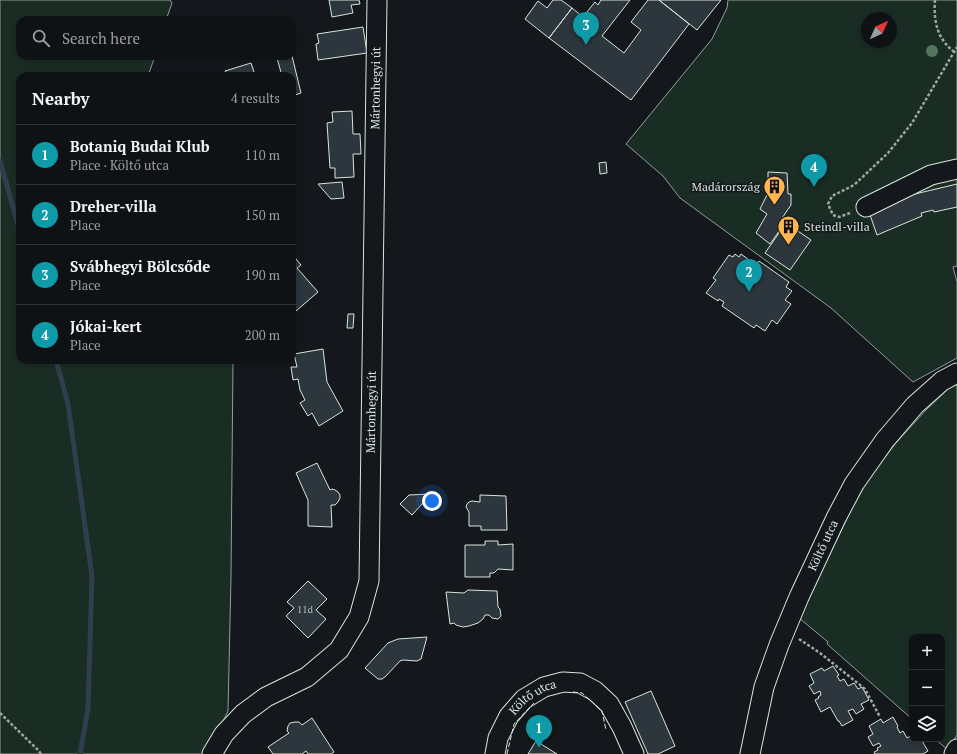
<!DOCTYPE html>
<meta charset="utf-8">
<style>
:root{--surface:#0f1215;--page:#181b1e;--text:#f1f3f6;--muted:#9b9ea0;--line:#2f3234;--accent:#ffb74d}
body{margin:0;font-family:"PT Serif",serif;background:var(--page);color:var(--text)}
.controls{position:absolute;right:12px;bottom:12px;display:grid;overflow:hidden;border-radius:8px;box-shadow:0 2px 6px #0003}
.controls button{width:36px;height:36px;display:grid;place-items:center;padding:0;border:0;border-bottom:1px solid var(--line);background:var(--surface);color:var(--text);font:20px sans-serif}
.compass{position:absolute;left:861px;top:12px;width:36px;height:36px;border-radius:50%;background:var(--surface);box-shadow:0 2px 6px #0003;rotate:45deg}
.you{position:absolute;left:432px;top:501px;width:14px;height:14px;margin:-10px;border:3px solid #fff;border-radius:50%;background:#1a73e8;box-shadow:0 0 0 6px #1a73e833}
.badge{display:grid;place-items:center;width:26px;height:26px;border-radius:50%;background:var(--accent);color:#fff;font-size:13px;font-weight:700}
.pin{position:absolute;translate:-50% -33px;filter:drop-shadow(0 1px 2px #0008)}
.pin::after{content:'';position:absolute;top:21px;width:14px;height:12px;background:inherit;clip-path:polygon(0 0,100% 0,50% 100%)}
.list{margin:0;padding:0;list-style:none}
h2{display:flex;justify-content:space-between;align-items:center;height:52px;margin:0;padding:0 16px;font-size:17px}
h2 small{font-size:13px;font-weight:400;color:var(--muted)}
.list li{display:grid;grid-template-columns:26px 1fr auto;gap:12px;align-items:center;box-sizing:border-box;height:60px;padding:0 16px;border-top:1px solid var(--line)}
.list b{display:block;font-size:15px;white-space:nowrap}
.list p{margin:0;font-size:13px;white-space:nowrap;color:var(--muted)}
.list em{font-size:13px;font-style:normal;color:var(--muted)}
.icon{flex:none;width:22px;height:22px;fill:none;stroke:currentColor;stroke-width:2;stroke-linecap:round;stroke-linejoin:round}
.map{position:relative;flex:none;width:957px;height:754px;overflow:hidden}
.search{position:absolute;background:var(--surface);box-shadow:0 2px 6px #0003;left:16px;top:16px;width:280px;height:44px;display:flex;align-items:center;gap:10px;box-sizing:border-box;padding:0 14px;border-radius:12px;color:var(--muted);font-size:15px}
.panel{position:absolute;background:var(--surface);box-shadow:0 2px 6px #0003;left:16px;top:72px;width:280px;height:292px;border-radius:12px}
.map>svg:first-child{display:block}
.green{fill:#1a2d24;stroke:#939e99;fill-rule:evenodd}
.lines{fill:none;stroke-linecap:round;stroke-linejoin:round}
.stream{stroke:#2f3f4d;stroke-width:5}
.building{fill:#2c363c;stroke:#d8e6dc}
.minor-casing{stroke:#d8e6dc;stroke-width:21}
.path{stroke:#9da8a2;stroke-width:2.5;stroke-dasharray:3 2;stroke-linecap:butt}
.minor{stroke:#14181c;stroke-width:19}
.fence{stroke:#d8e6dc;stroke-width:1;stroke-dasharray:5 2;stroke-linecap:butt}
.tree{fill:#55745f}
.labels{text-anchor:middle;stroke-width:3;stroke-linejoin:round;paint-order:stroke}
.number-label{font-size:10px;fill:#adbab4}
.street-label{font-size:12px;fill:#d8e6dc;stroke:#14181c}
.poi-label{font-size:12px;fill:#d8e6dc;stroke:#14181c;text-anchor:end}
</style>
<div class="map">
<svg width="957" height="754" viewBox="0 0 957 754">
<rect width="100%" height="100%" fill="#14181c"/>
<!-- green -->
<path class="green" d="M0,0H170L172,3L166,20H20V56H155L148,76H20V360H233L231,577L228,711L207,754H0Z
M728,0H957V266L953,267L957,282V358L913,382L831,308L680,198L663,176L626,144L712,39L727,8ZM867,18H891V42H867Z
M957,383V735L948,750L935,739H942V637H912V719L827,644L828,642L799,618L852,508L869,478L895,444L926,410L950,387Z"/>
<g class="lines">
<!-- stream -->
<path class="stream" d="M0,161L20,232
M56,360L68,404L92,576L88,709L80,754"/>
</g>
<!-- building -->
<path class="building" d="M329,0H359L360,4L351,5L353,13L332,17Z
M553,0H561L572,8L549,38L525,19L538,1L547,8Z
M601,0H630L602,36L624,53L641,30L631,22L648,0H659L689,24L631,100L549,38L572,8L583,17L595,2L598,5Z
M659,0H721L697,30Z
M363,27L367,53L318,60L316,44L319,43L317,34Z
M283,56H292L301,93L292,96V76H282L277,58Z
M251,63L255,75L259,73L260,76H227L225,71Z
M352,111L353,134H360L361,154H353L354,177L335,178V168H330L327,123L333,122L332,112Z
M606,162L607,173L600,174L599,163Z
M768,172L787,173L788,194H791V205L778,224L782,227L770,244L756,233L767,214L760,209L768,193Z
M342,182L344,198L331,199L318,184Z
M957,184V207L934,212L933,210L921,213L922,216L877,235L869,212L915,194Z
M786,223L811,240L790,270L765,253Z
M292,254L301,265L297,268L318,292L296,311L292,307Z
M735,254L739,257L741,254L756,265L759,261L789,282L786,287L792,291L785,300L791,304L777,324L772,320L765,331L756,325L754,328L722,306L724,302L719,299L718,301L706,293L716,280L713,278L729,255L733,257Z
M348,314H354L353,328H347Z
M323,349L327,382L343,411L319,426L312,413L308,416L300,403L305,400L300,390L298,379L293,380L291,367H297L294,354Z
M317,463L330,490L332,489L335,490L338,492L340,495V498L338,502L335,505H331L332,527L308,526V500L296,473Z
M431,494L412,515L400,504L409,495Z
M480,495L506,496L507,530H481V526H469V512L466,507L467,504L469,502L472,501L480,502Z
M485,541H498V545L513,544V570L498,569L494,573H490V577H465V545H485Z
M308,581L327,599L316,610L326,619L308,638L286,616L294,608L287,602Z
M468,590L497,591L498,607L500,609L501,616L498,619L492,618L489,615H485L483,619L478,623L469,626L463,627L456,625L454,623L450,624L446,592L464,593Z
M427,637L421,659L417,661L403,660L400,661L385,677L382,679H378L365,668L388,643L398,639Z
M833,666L839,675L837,676L840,681L844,679L848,686L854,683L858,689L862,687L869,700L861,704L864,709L856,714L853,709L848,711L853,720L842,726L839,721H838L830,707L821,712L815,700L819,698L818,697L821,695L820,691L814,694L809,686L814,683L810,674L822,668L824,671Z
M651,691L675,746L658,754H648L625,702Z
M893,717L898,726L897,727L900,733L903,731L907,738L912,735V739H917L918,741L921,739L928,751L923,754H875L874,752L878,750L877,748L881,746L879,743L873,746L868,737L873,734L869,726L881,719L883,723Z
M312,718L334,752L331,754H308L306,751L302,754H273L268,747L289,733L287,731L288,726L290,723L295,722H299L302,725Z
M536,741L557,754H528Z"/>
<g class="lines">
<defs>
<g id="minor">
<path d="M866,207L931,175L957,169"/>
<path id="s1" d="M212,754L224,734L243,714L266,697L307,677L339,650L359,617L369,581L377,0"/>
<path id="s2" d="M495,754L498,738L509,716L524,699L544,687L563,682L580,683L595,691L609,704L622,727L634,754"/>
<path id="s3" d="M750,754L764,687L779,645L799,597L821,550L836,518L854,484L885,440L915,405L942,381L957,373"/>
<path d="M954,754L957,749"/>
</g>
</defs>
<!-- minor casing -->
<use href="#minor" class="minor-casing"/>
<!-- path -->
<path class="path" d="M935,0C934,13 935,29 943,40C946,45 950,48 954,52
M850,213L839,217L833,215L828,204L832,196L854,185L888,153L912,123L957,47
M799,639L820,653L865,689L880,717
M0,713L38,750L41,754"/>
<!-- minor -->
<use href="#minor" class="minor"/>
<!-- fence -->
<path class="fence" d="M573,692L582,693L602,711L606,730
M507,754L514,724L534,703"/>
</g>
<!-- trees -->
<circle class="tree" cx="932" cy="51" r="6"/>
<!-- icons -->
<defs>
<symbol id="building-pin" viewBox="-11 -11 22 30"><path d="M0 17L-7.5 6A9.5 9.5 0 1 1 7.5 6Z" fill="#ffb74d" stroke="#14181c"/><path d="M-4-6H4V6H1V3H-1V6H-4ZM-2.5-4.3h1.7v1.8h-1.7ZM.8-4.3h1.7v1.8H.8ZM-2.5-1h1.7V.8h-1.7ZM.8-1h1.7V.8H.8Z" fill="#111"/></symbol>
</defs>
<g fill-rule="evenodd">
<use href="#building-pin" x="762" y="174" width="25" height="34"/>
<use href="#building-pin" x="776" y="214" width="25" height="34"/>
</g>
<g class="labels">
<!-- number labels -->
<g class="number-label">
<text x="305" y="613">11d</text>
</g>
<!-- street labels -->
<g class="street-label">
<text dy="4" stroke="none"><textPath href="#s1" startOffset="736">Mártonhegyi út</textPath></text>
<text dy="4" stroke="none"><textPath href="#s1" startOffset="412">Mártonhegyi út</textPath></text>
<text dy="4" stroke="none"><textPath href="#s3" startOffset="222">Költő utca</textPath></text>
<text dy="4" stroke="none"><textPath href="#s2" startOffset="72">Költő utca</textPath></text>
</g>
<!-- poi labels -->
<g class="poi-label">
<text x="760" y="191">Madárország</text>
<text x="804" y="231" text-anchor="start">Steindl-villa</text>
</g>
</g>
</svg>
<div class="controls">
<button>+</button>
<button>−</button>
<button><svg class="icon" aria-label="layers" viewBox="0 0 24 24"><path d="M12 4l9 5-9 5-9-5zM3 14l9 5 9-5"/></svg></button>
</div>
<svg class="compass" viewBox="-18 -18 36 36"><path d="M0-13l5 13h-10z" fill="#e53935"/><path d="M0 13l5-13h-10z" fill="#9b9ea0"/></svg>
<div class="you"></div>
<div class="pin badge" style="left:539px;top:748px;background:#0f9aa8">1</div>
<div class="pin badge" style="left:749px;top:292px;background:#0f9aa8">2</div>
<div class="pin badge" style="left:586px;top:45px;background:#0f9aa8">3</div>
<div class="pin badge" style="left:814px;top:187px;background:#0f9aa8">4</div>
<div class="search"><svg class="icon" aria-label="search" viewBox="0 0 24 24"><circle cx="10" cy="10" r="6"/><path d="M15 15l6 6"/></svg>Search here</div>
<section class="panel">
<h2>Nearby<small>4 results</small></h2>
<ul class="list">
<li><span class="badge" style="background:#0f9aa8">1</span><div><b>Botaniq Budai Klub</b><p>Place · Költő utca</p></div><em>110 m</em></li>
<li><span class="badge" style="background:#0f9aa8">2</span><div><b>Dreher-villa</b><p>Place</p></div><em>150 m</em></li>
<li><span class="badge" style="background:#0f9aa8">3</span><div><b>Svábhegyi Bölcsőde</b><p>Place</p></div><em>190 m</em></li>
<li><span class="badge" style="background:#0f9aa8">4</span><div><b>Jókai-kert</b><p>Place</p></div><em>200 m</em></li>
</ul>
</section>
</div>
